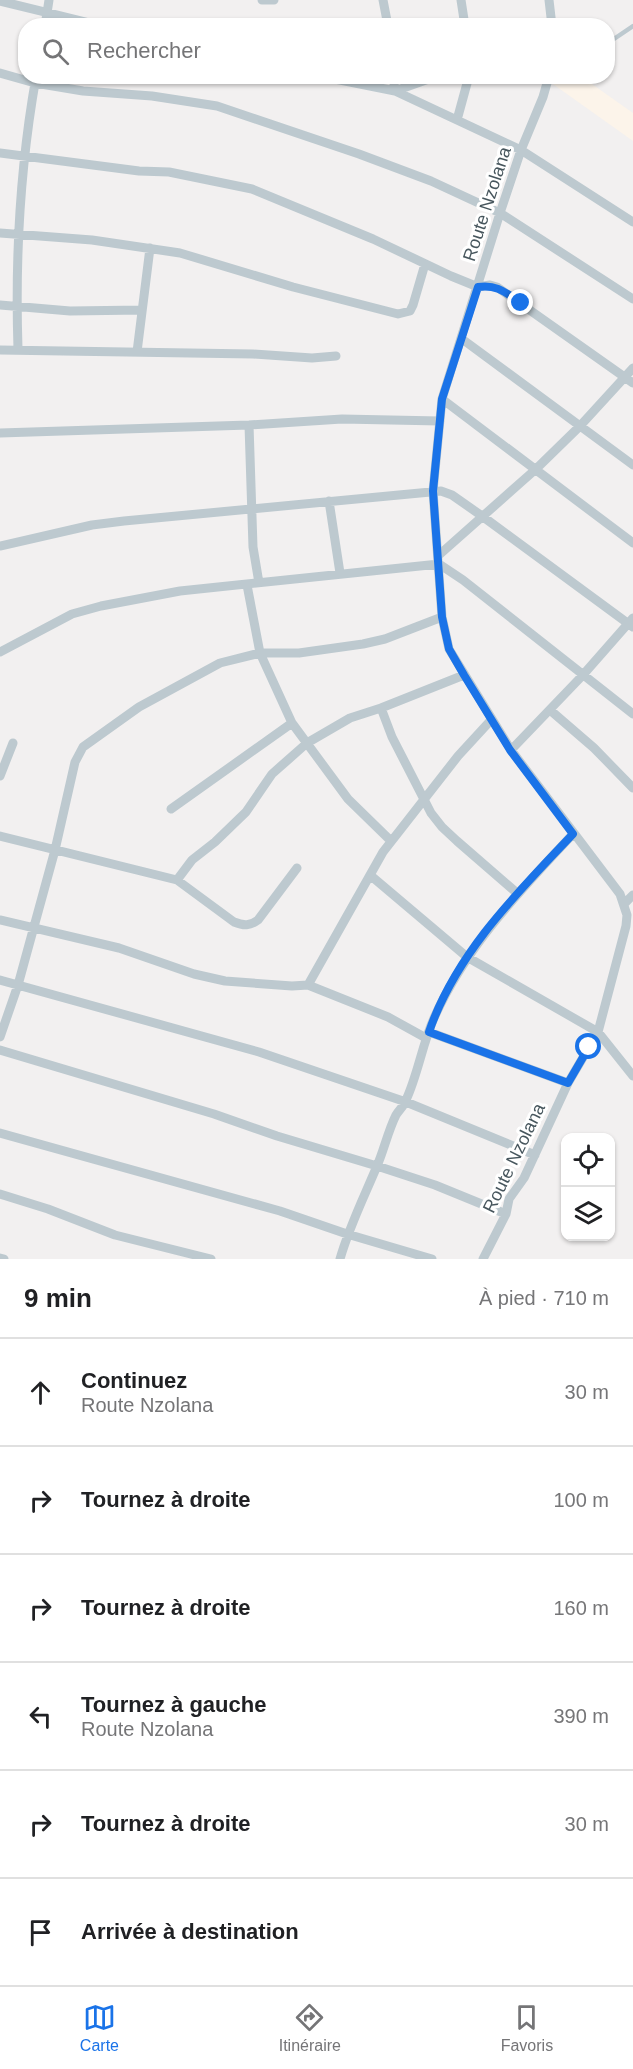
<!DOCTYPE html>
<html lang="fr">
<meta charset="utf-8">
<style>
:root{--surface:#fff;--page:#f6f6f6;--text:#202124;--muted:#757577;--line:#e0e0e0;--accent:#1a73e8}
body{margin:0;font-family:Helvetica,sans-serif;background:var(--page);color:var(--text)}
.controls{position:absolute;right:18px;bottom:18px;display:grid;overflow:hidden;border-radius:12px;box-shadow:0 2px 4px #0004}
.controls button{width:54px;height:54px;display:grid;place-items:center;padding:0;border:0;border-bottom:2px solid var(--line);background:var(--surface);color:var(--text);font:30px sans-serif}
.stop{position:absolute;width:18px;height:18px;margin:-14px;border:4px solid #1a73e8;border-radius:50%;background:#fff}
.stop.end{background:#1a73e8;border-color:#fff;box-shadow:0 2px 6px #0008}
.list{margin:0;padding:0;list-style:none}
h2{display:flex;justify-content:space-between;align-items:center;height:78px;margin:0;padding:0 24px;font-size:26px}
h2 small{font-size:20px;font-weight:400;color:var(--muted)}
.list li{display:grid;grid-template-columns:39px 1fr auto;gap:18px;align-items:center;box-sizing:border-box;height:108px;padding:0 24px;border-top:2px solid var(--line)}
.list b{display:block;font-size:22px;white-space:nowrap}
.list p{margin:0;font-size:20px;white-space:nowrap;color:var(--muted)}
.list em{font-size:20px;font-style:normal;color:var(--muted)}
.icon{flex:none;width:33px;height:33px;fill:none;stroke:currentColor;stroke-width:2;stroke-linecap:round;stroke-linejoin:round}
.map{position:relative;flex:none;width:633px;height:1259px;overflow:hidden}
.search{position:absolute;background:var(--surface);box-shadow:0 2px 4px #0004;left:18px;right:18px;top:18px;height:66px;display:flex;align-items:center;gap:15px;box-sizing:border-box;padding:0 21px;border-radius:24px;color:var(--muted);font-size:22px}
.sheet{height:726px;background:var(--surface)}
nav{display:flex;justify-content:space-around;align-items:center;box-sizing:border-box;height:84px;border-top:2px solid var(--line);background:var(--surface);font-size:16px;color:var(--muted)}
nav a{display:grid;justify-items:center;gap:3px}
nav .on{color:var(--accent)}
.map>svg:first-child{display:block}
.commercial{fill:#fcf4ea}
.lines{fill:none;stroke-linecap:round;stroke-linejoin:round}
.lane{stroke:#bdc9cf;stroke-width:4.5}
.street{stroke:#bdc9cf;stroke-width:9}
.route{stroke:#1a73e8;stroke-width:8}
.labels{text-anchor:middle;stroke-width:6;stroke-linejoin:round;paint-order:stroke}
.street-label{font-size:18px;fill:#47565d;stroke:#fff}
</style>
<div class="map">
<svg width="633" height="1259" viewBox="0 0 633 1259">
<rect width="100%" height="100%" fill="#f2f0f0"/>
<!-- commercial -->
<path class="commercial" d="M558,77H582L633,113V141L550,82Z"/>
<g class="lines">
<!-- lane -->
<path class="lane" d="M608,43L633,26
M548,83L558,76"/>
<!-- street -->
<path class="street" d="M262,0H274
M383,0L388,26
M461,0L465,26
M549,0L552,26
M0,1L102,26
M45,26L49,0
M0,73L35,83L83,91L152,96L217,106L359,154L431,181L500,213L633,299
M320,76L395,91L521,150L633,222
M393,76L395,91L437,76
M457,120L469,76
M0,153L139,171L169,172L252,189L373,239L451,276L478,287L490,285L497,287L633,383
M0,233L92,240L180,253L293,287L398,314L410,311L413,305L425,264
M0,305L70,311L142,310
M462,339L633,465
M18,349C15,258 20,167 36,77
M0,350L253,354L312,358L336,356
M137,352L150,248
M442,399L633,543
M249,425L253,547L259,583
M0,433L249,425L342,419L440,421
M329,501L340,573
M0,546L92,525L124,521L441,491L452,495L482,516L633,627
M439,555L536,469L580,426L633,368
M247,585L260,653L292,723L348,799L391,841
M0,652L72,614L101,606L180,591L439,564L463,580L633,714
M381,708L392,737L431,813L442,827L457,841L517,893
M550,710L594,748L633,788
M511,750L582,676L633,618
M0,776L13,743
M171,809L292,723
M0,836L177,880L234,922C244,926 250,926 258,920L297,868
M370,875L467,957L598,1032L633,1076
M177,880L192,860L215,842L246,812L272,774L307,743L350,718L381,708L464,675
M624,904L633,895
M0,920L119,948L194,974L225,981L292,986L308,985L388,1017L426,1038
M0,980L259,1052L406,1102L535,1155
M308,985L383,852L458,756L492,719
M429,1032L568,1083
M0,1037L18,985L55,850L75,762L83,747L139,707L220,663L260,653H299L363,644L385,639L442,617
M0,1050L214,1114L277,1136L377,1166L435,1185L506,1214
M0,1133L280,1211L347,1234L432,1259
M0,1194L48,1209L115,1235L211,1259
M0,1258L4,1259
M340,1259C349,1227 364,1197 377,1166C384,1150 388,1131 396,1115C399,1110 404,1106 406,1100C418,1074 422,1045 434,1018C466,946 520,891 573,834
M483,1259L506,1214L509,1199L524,1178L568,1083L598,1032L626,926L627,915L620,894L511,750L449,649L442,617L433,491L442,399L500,213L521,150L543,97L549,76"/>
</g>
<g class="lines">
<!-- route -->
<path class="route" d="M521,303C506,293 497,284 478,287L442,399L433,491L442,617L449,649L464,675L510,750L573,834C517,893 456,953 429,1032L568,1083L589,1047"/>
</g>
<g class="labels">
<!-- street labels -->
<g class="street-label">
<text transform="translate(487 204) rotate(-72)" y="6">Route Nzolana</text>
<text transform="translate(514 1158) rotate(-64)" y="6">Route Nzolana</text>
</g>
</g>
</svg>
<div class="controls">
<button><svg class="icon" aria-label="locate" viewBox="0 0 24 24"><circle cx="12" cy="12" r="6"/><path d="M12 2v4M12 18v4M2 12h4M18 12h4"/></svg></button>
<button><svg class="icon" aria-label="layers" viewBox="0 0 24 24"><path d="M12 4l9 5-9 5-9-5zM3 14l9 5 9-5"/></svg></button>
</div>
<div class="stop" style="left:589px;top:1047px"></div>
<div class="stop end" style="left:521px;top:303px"></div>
<div class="search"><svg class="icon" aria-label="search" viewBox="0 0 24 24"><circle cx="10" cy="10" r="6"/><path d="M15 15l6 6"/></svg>Rechercher</div>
</div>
<section class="sheet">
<h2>9 min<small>À pied · 710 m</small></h2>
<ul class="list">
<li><svg class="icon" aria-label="ahead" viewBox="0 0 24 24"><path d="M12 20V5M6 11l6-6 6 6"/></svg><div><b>Continuez</b><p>Route Nzolana</p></div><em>30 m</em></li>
<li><svg class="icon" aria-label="right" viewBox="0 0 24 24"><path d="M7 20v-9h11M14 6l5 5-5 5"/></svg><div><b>Tournez à droite</b></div><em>100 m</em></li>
<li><svg class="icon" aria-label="right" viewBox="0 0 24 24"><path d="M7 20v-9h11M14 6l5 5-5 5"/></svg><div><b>Tournez à droite</b></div><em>160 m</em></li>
<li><svg class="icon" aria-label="left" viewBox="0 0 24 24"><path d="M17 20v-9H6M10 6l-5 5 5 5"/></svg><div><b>Tournez à gauche</b><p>Route Nzolana</p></div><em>390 m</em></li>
<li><svg class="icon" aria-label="right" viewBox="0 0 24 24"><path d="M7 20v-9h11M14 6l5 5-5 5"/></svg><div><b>Tournez à droite</b></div><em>30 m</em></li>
<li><svg class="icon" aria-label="arrive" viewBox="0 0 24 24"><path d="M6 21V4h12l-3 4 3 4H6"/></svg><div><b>Arrivée à destination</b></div></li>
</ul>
</section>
<nav>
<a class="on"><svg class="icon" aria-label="map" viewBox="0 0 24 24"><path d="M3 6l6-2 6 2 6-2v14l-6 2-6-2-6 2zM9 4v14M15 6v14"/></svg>Carte</a>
<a><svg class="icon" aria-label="directions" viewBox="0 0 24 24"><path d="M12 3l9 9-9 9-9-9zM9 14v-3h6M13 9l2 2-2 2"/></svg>Itinéraire</a>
<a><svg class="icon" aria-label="saved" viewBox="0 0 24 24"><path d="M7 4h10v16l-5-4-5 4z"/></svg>Favoris</a>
</nav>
